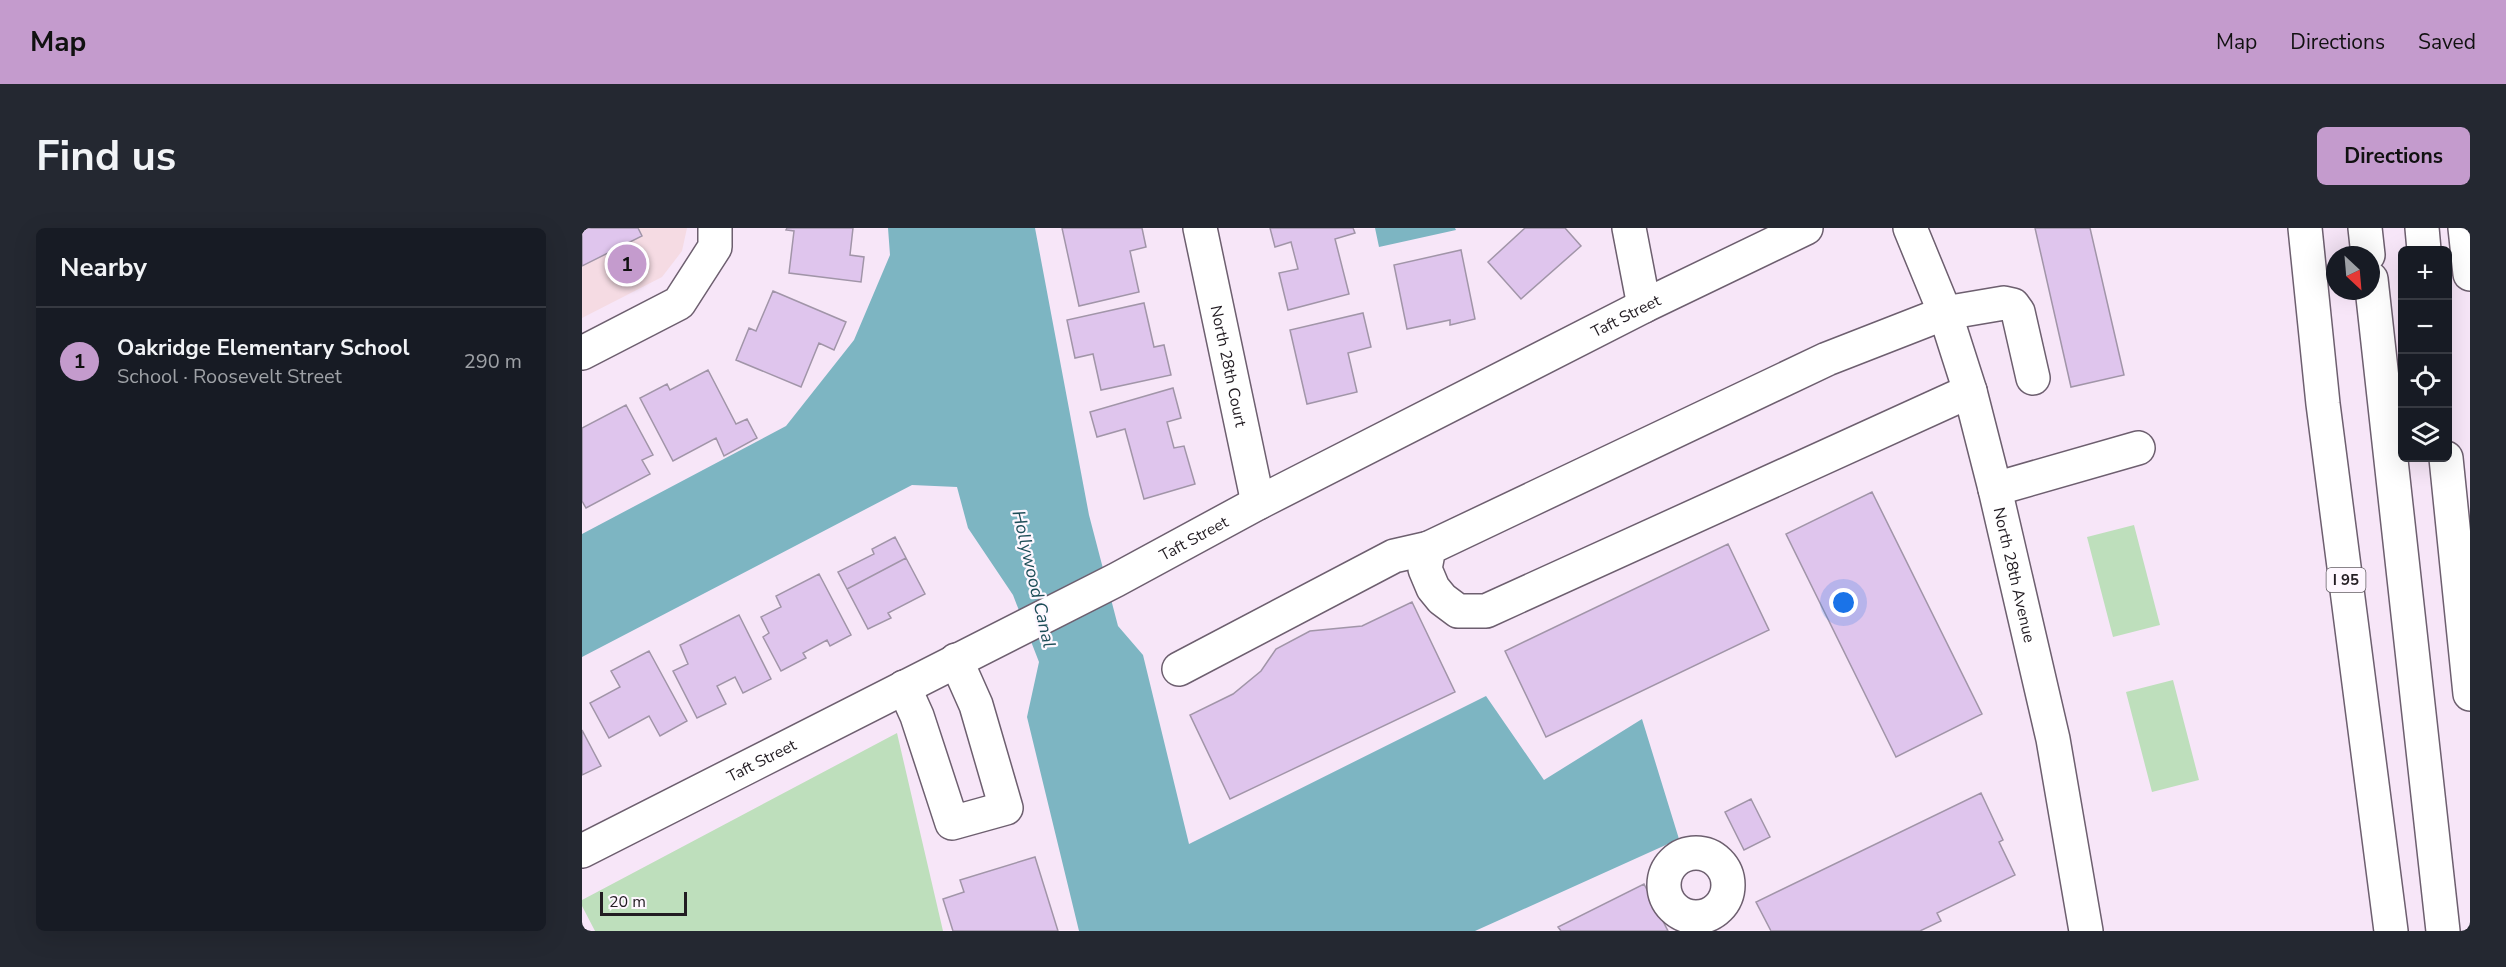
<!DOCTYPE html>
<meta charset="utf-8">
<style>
:root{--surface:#171b24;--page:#242831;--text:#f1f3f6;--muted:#9ea1a6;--line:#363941;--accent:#c49bcd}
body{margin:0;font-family:"Nunito Sans",sans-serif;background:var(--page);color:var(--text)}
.controls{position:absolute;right:18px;top:18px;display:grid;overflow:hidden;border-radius:9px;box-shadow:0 6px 24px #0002}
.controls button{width:54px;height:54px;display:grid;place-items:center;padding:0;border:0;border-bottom:2px solid var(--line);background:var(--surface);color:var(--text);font:30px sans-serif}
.compass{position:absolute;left:1744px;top:18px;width:54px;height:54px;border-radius:50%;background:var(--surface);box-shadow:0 6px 24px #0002;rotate:154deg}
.scale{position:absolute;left:18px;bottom:15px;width:87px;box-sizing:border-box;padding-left:6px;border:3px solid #221c22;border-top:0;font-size:16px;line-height:21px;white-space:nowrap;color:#221c22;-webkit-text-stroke:4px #fef7ff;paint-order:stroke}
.you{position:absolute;left:1262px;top:375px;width:21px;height:21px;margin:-15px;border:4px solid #fff;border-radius:50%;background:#1a73e8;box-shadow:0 0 0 9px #1a73e833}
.badge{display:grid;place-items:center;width:39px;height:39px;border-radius:50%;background:var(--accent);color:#111;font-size:20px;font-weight:700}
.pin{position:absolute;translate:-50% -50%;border:3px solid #fff;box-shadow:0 2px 6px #0006}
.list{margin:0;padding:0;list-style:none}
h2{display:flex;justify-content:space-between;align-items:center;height:78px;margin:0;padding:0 24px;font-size:26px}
h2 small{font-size:20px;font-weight:400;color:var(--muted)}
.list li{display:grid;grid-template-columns:39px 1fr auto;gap:18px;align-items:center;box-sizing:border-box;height:108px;padding:0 24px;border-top:2px solid var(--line)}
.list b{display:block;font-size:22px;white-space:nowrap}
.list p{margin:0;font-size:20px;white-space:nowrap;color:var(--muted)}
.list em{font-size:20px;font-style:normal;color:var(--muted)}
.icon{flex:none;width:33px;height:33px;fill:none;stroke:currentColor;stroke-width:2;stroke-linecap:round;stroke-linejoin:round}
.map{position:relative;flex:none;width:1888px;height:703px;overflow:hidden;border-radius:9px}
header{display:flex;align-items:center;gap:36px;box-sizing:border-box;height:84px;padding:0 30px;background:var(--accent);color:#111}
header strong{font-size:28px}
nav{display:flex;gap:33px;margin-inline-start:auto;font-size:21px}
.intro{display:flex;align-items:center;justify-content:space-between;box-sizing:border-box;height:144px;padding:0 36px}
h1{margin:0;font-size:42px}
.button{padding:15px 27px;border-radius:9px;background:var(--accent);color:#111;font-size:21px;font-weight:700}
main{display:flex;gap:36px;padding:0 36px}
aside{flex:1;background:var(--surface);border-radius:9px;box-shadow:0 6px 24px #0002}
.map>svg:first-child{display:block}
.education{fill:#f5dbe3}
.green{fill:#bedfbc}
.water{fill:#7db5c2}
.building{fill:#dfc5ed;stroke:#a195a8;stroke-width:1.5}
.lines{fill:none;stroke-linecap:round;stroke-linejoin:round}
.minor-casing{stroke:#6d5f6f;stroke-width:36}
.highway-casing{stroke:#6d5f6f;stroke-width:36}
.minor{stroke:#fff;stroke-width:33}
.highway{stroke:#fff;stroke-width:33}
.labels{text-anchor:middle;stroke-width:4.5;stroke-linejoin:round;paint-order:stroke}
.shield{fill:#fef7ff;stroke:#645e64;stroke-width:1.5}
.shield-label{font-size:15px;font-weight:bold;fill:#221c22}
.street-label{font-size:16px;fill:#221c22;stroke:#fef7ff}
.water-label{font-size:18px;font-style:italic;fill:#1d4e58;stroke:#fef7ff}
</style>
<header>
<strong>Map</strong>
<nav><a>Map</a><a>Directions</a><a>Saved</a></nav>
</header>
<div class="intro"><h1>Find us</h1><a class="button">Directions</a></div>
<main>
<aside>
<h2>Nearby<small></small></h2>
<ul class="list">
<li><span class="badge">1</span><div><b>Oakridge Elementary School</b><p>School · Roosevelt Street</p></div><em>290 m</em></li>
</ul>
</aside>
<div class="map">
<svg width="1888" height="703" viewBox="0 0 1888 703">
<rect width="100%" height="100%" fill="#f7e6f8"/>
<!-- education -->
<path class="education" d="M0,0H105L100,23L80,49L0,90Z"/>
<!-- green -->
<path class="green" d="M1552,297L1578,397L1531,409L1505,309Z
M1591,452L1617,552L1570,564L1544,464Z
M315,505L361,703H13L0,678V672Z"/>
<!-- water -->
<path class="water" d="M306,0H453L507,287L536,398L561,427L607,616L904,468L962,552L1060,491L1097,611L893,703H497L445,489L457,434L431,367L386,300L375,259L330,257L0,429V306L204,198L272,112L308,27Z
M793,0H873L874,2L797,19Z"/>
<!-- building -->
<path class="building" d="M0,0H56L60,8L0,38Z
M205,0H271L268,27L282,29L279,54L207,45L212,3L204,2Z
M480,0H560L564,19L548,23L557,64L497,78Z
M688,0H771L773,5L753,11L767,66L706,82L697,45L716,41L709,14L693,19Z
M943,0H983L999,18L939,71L906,34Z
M1453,0H1508L1542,147L1489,159Z
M879,22L893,91L868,97V92L825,101L812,37Z
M191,63L264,94L252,122L237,115L219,159L154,132L167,100L174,103Z
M562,75L572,119L582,117L589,147L519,162L511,126L493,130L485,92Z
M781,85L789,119L766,125L775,164L725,176L708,102Z
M126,142L154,196L165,191L175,210L142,228L134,210L91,233L58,170L85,156L88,162Z
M591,160L599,190L585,194L592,220L602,218L613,256L562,271L543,201L515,209L508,184Z
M44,177L71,227L60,232L68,246L4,280L0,273V200Z
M1290,264L1400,486L1314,529L1204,306Z
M313,309L324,330L265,361L256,344L292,326L290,321Z
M1146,316L1187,402L964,509L923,423Z
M324,330L343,366L306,385L309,390L286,401L265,361Z
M237,346L269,407L248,418L245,412L221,425L224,430L199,443L181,409L187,405L179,389L199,379L194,368Z
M830,374L873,464L648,571L608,487L651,466L679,443L694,421L728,403L780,398Z
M157,387L189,451L161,465L153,449L135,458L144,476L115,490L91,443L106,436L98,417Z
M67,423L105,493L78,508L67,488L27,510L8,475L38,459L29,443Z
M0,502L19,538L0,547Z
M1399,565L1421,612L1417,614L1433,647L1355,685L1359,693L1338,703H1189L1174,674Z
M1169,571L1188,609L1162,622L1143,584Z
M453,629L476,703H371L361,671L382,664L378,652Z
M1062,656L1086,703H979L976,699Z"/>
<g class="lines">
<defs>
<g id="minor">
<path id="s1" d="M618,0L676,275"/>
<path d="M1047,0L1062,78"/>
<path id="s2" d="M1328,0L1363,85L1388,163L1413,261L1471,511L1504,703"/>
<path d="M0,125L97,75L133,19V0"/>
<path d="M1388,163L904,383H876L860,371L851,360L843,341L847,320L1245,131L1363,85L1422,75L1431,77L1436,84L1451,150"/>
<path d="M1413,261L1556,220"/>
<path d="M597,441L812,328L847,320"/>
<path d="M322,459L335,488L370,595L424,580L394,477L374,432"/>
<path id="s3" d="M0,623L534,352L676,275L1062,78L1224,0"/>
<circle cx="1114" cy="657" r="32"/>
</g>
<path id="highway" d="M1723,0L1741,176L1809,703
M1783,0L1786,27
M1840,0L1842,22
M1883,0L1888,46
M1789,51L1861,703
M1864,230L1888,466"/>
</defs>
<!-- minor casing -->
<use href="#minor" class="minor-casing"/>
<!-- highway casing -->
<use href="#highway" class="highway-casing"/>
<!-- minor -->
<use href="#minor" class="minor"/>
<!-- highway -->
<use href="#highway" class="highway"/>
</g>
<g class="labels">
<!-- shield labels -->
<rect class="shield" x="1744.5" y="340" width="39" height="24" rx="4.5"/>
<g class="shield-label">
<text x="1764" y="357">I 95</text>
</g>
<!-- street labels -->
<g class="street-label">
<text dy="6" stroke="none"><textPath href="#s3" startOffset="1173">Taft Street</textPath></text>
<text dy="6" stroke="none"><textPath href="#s1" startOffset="141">North 28th Court</textPath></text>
<text dy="6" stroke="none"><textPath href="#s3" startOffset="687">Taft Street</textPath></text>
<text dy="6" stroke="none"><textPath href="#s2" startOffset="363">North 28th Avenue</textPath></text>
<text dy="6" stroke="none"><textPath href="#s3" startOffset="201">Taft Street</textPath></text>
</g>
<!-- water labels -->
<g class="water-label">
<text transform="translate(452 351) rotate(77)" y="6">Hollywood Canal</text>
</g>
</g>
</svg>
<div class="controls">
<button>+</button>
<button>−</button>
<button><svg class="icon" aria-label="locate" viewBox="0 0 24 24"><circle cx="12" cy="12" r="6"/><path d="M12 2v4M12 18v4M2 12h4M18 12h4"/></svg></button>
<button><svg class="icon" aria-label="layers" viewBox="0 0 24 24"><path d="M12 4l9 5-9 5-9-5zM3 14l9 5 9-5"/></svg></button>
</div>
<svg class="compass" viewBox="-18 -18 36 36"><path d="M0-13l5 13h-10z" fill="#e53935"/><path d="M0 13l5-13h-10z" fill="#9ea1a6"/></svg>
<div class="scale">20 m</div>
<div class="you"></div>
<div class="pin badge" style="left:45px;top:36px">1</div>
</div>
</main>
